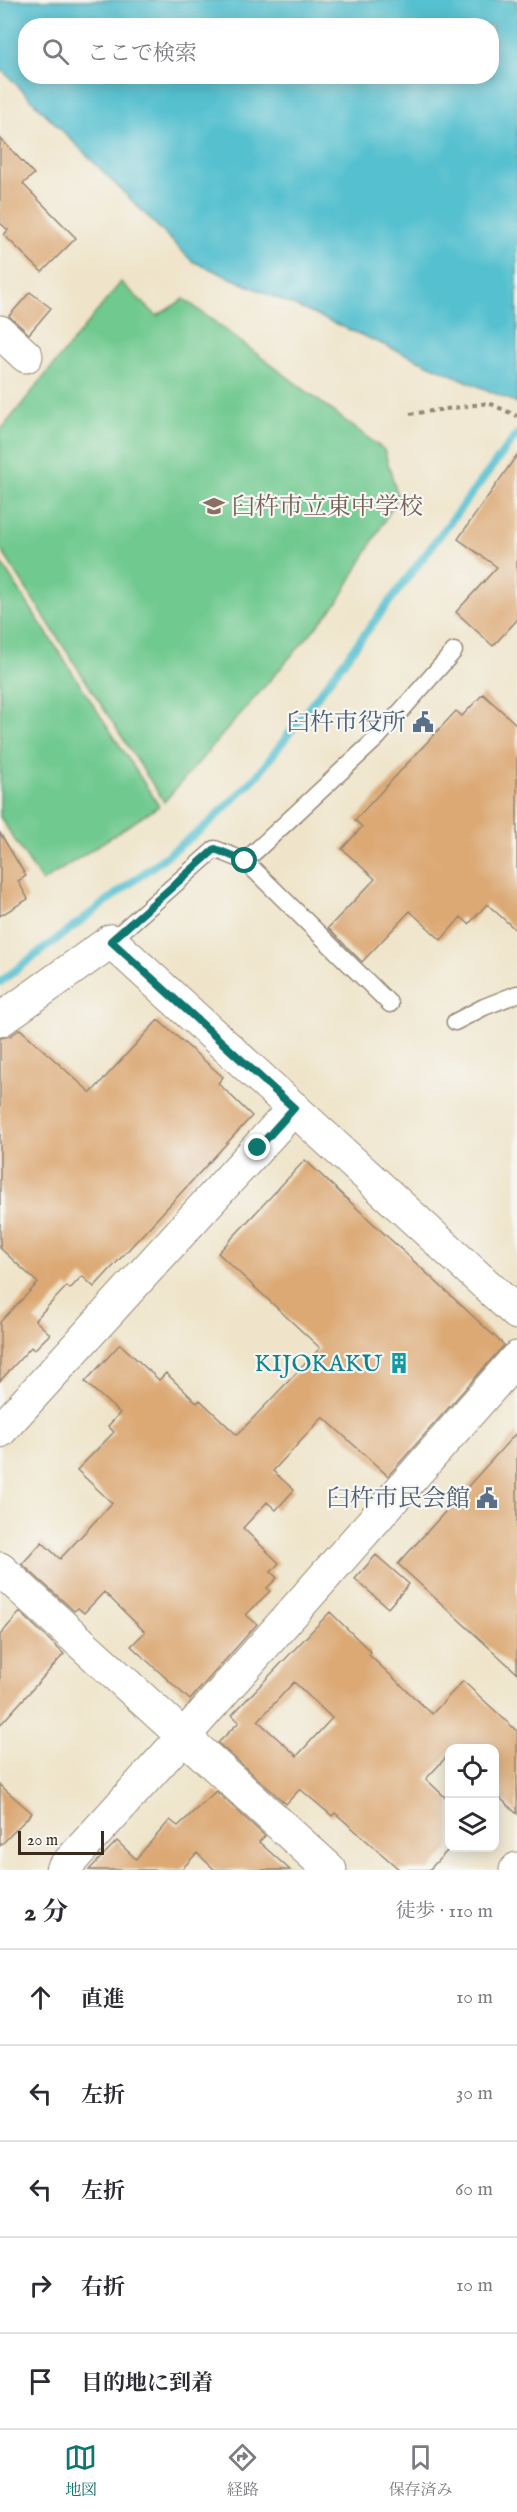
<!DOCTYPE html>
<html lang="ja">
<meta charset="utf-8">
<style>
:root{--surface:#fff;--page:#f2f2f3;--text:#2b2b33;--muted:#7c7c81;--line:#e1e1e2;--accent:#0f766e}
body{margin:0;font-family:"IM FELL English","Noto Serif JP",serif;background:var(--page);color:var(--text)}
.controls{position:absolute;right:18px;bottom:18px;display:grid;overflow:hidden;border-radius:12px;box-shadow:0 3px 15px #0003}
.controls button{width:54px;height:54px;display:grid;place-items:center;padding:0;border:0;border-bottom:2px solid var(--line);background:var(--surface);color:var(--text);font:30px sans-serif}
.scale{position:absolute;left:18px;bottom:15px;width:86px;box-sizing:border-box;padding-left:6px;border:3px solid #3b2a1e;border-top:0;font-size:16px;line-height:21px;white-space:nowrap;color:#3b2a1e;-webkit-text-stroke:4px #f6f6f2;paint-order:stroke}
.stop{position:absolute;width:18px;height:18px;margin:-14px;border:4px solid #0f766e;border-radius:50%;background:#fff}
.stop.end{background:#0f766e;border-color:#fff;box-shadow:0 2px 6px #0008}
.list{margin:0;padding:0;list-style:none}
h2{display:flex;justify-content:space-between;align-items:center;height:78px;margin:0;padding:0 24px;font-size:26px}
h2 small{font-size:20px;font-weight:400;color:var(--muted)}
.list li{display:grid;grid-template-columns:39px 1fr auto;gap:18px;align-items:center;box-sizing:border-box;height:96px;padding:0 24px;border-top:2px solid var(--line)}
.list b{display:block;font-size:22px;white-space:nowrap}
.list em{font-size:20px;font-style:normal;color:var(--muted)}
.icon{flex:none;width:33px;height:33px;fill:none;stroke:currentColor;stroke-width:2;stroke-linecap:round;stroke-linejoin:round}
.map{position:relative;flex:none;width:517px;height:1870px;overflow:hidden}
.search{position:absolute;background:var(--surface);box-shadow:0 3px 15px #0003;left:18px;right:18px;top:18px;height:66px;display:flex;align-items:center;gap:15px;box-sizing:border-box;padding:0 21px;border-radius:24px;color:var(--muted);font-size:22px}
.sheet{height:558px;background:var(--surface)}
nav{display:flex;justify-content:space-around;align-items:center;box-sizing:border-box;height:84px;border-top:2px solid var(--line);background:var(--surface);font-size:16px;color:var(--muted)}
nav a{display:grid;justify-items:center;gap:3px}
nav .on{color:var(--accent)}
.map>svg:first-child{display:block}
.green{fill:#70c98f;stroke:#567a56;stroke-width:1.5}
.water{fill:#54c0cf;stroke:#487576;stroke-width:1.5;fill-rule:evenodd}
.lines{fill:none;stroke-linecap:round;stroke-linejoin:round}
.stream{stroke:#54c0cf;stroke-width:8}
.building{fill:#dca975;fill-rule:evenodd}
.service-casing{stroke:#958774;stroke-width:19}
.minor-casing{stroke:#958774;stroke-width:35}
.tertiary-casing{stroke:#958774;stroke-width:35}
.path{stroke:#958774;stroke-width:4;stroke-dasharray:4.5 4.5;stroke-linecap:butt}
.service{stroke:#fff;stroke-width:16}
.minor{stroke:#fff;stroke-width:33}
.tertiary{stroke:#fff;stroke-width:33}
.route{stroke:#0f766e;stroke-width:8}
.labels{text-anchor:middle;stroke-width:4.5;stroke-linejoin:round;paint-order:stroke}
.education-label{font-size:24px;fill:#785e54;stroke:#f6f6f2;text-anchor:start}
.service-label{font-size:24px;fill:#4e5e75;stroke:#f6f6f2;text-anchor:end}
.culture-label{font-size:24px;fill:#0d838f;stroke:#f6f6f2;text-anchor:end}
</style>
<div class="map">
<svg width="517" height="1870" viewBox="0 0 517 1870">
<rect width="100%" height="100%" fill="#f6f6f2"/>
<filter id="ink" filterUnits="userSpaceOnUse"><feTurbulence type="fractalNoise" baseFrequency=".0167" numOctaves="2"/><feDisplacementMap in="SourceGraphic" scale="12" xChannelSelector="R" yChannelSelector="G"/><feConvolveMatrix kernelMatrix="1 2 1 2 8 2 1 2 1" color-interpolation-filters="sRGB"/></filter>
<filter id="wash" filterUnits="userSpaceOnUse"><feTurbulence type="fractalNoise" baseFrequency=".008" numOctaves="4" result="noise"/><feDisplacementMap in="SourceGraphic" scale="24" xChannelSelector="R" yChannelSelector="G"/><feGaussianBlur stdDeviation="1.35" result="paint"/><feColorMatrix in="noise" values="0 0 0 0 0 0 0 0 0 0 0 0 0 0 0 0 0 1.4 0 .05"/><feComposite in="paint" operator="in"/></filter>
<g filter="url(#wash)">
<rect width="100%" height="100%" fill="#efe4c9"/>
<!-- green -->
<path class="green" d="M121,282L157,316L184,299L384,450L398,497L338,602L164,802L0,548V431Z
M0,561L159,806L42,882L0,817Z"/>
<!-- water -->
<path class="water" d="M0,0H517V403L192,261L0,68ZM26,26H492V76H26Z"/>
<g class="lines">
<!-- stream -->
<path class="stream" d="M0,982L206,826L256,777L517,434"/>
</g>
<g id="blocks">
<!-- building -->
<path class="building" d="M0,138L34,174L23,184L76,238L42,272L4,235L8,230L0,223Z
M30,292L51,308L29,334L9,316Z
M517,455V620L493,646L456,612L497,567L458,539Z
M483,694L517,725V931L487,904L469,924L461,917L441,940L410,911L362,962L328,928L375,879L342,849L362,827L355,820L456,711L462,716Z
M0,833L26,876L18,881L28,899L0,916Z
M158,1020L223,1077L218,1083L252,1116L94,1287L82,1276L70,1289L67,1286L35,1320L50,1334L34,1350L31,1347L0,1381V1322L38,1283L0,1248V1038L10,1036L20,1029L91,1093Z
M305,1160L504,1345L388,1476L323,1417L273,1471L294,1490L276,1510L267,1502L243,1528L279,1563L271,1572L277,1578L267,1588L270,1591L246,1615L257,1624L190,1700L131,1646L145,1632L104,1592L84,1613L78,1608L74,1611L22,1564L42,1542L60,1559L112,1503L77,1470L114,1432L108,1426L120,1413L85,1382L120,1344L159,1380L166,1373L197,1403L200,1400L237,1435L320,1348L218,1253Z
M517,1432V1673L398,1564Z
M376,1555L409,1584L388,1608L355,1579Z
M20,1612L64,1654L0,1725V1635Z
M330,1612L371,1652L369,1655L432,1714L463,1681L517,1731V1814L495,1793V1749H450V1753L426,1779L450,1802V1848L429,1870H400L335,1813L332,1816L300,1789L286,1804L218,1743L239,1722L232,1715ZM294,1682L332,1718L297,1756L258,1721Z
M0,1785L32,1813L0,1846Z
M216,1791L265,1836L259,1842L290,1870H215L197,1853L181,1870H89L117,1841L136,1859L170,1820L178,1826Z"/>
</g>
</g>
<g filter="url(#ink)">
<use href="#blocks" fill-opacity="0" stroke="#958774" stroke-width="1.5"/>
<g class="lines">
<defs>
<path id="service" d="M245,861L377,738L454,651
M111,941L215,849L245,861L390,1004
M455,1022L484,1007L517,994"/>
<path id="minor" d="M0,332L26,356
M0,1020L111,941
M0,1569L330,1870
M62,1870L184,1736L517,1358"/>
<path id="tertiary" d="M111,941L517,1313
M0,1431L294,1108
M516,1870L517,1869"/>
</defs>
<!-- service casing -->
<use href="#service" class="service-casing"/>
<!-- minor casing -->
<use href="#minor" class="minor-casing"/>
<!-- tertiary casing -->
<use href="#tertiary" class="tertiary-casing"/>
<!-- path -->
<path class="path" d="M410,414L489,403L517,416"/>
<!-- service -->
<use href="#service" class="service"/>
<!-- minor -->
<use href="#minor" class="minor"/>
<!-- tertiary -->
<use href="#tertiary" class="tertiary"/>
</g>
</g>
<g class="lines" filter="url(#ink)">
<!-- route -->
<path class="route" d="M245,861L215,849L111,941L294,1108L258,1148"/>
</g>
<!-- icons -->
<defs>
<symbol id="school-bare" viewBox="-9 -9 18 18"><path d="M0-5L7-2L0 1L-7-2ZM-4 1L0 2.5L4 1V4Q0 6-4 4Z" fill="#8d6e63" stroke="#f6f6f2" stroke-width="2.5" paint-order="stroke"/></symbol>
<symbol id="civic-bare" viewBox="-9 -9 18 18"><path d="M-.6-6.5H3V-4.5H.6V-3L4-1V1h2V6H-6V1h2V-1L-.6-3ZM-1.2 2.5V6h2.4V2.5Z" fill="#5c6f8a" stroke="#f6f6f2" stroke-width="2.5" paint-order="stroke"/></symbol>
<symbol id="building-bare" viewBox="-9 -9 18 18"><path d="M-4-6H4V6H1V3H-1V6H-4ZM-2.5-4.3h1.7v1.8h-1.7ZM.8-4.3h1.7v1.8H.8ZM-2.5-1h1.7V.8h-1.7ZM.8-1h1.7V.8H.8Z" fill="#0f9aa8" stroke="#f6f6f2" stroke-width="2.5" paint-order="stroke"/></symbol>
</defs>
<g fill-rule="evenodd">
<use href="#school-bare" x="199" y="491" width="30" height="30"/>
<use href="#civic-bare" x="408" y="707" width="30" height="30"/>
<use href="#building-bare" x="384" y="1348" width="30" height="30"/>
<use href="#civic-bare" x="472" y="1483" width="30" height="30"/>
</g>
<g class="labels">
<!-- education labels -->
<g class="education-label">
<text x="231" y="514">臼杵市立東中学校</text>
</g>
<!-- service labels -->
<g class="service-label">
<text x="406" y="730">臼杵市役所</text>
<text x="470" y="1506">臼杵市民会館</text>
</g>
<!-- culture labels -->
<g class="culture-label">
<text x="382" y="1371">KIJOKAKU</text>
</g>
</g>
</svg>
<div class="controls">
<button><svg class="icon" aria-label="locate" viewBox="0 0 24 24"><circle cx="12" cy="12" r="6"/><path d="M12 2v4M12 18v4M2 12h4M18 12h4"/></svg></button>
<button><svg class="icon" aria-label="layers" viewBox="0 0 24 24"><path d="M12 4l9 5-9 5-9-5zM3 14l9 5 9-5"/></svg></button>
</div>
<div class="scale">20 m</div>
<div class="stop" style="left:245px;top:861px"></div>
<div class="stop end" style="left:258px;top:1148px"></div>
<div class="search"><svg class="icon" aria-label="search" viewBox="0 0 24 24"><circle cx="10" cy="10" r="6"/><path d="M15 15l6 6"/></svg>ここで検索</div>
</div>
<section class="sheet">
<h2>2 分<small>徒歩 · 110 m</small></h2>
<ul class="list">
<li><svg class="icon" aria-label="ahead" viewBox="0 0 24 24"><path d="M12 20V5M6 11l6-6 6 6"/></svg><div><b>直進</b></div><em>10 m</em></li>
<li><svg class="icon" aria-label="left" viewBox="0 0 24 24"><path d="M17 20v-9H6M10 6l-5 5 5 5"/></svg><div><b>左折</b></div><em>30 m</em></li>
<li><svg class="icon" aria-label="left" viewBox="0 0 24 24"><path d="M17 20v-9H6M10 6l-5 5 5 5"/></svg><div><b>左折</b></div><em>60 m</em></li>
<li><svg class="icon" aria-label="right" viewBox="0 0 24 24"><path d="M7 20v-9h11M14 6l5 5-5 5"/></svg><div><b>右折</b></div><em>10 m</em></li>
<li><svg class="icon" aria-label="arrive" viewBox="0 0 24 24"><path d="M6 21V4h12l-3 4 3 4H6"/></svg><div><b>目的地に到着</b></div></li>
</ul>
</section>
<nav>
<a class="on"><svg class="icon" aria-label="map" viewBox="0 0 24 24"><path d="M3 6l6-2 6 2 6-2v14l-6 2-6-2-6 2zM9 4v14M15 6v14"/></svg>地図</a>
<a><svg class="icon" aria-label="directions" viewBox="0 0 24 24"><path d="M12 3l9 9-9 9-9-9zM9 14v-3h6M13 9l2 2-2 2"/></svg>経路</a>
<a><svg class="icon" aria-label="saved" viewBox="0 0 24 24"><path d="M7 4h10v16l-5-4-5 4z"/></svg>保存済み</a>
</nav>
